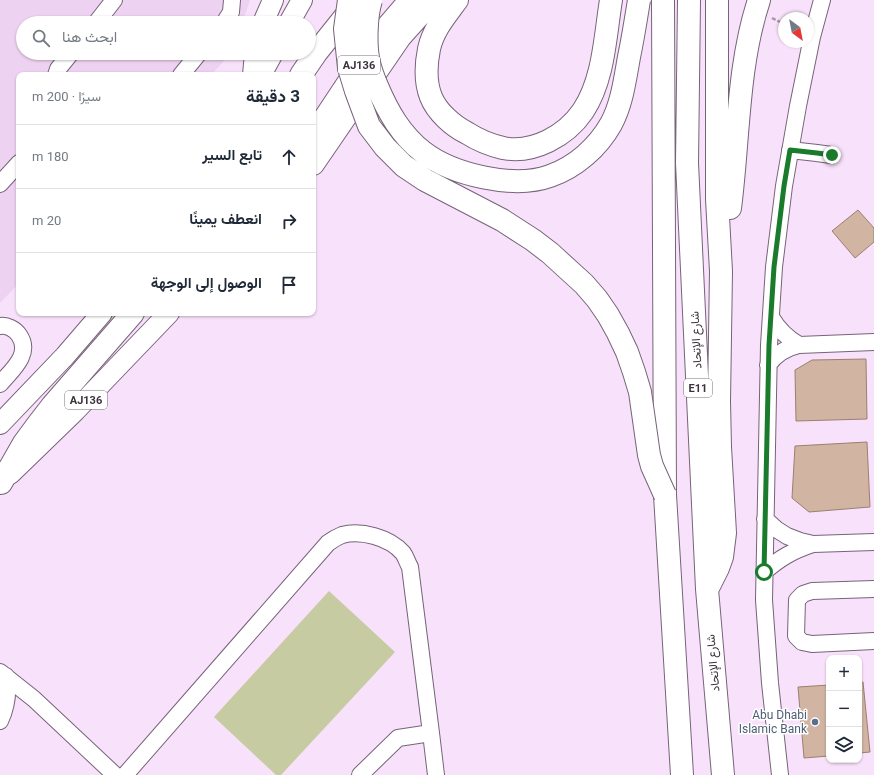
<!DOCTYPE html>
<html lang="ar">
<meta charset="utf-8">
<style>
:root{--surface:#fff;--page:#f2f2f3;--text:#1f2937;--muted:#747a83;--line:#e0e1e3}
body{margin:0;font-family:Roboto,Vazirmatn,sans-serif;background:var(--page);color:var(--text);direction:rtl}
.controls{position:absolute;right:12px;bottom:12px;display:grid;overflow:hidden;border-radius:8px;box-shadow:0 1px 3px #0004}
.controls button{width:36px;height:36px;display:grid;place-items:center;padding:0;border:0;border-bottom:1px solid var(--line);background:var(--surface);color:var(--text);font:20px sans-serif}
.compass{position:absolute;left:778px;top:12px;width:36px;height:36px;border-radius:50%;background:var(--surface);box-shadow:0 1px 3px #0004;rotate:148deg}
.stop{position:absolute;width:12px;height:12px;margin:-9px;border:3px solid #1a7b2c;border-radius:50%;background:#fff}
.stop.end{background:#1a7b2c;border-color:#fff;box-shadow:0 1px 4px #0008}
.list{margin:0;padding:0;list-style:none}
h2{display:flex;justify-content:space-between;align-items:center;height:52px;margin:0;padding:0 16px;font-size:17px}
h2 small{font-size:13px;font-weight:400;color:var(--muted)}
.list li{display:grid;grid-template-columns:26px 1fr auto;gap:12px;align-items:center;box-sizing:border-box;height:64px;padding:0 16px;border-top:1px solid var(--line)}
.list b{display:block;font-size:15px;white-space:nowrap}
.list em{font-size:13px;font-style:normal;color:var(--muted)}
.icon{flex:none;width:22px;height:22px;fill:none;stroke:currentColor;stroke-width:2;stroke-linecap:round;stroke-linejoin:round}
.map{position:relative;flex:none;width:874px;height:775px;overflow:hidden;direction:ltr}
.search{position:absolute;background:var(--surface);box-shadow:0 1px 3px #0004;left:16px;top:16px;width:300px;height:44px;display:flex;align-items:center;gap:10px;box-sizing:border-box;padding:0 14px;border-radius:22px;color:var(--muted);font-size:15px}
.panel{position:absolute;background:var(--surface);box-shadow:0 1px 3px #0004;left:16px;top:72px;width:300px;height:244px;border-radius:8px;direction:rtl}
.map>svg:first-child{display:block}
.built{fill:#eed2f1}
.green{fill:#c6cba1}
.building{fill:#d1b4a2;stroke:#9b8070}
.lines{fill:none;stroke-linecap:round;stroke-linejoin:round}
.minor-casing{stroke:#776379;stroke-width:18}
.major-casing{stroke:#776379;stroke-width:22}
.highway-casing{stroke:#776379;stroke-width:24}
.path{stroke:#a897aa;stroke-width:2.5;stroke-dasharray:4 2;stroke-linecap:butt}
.minor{stroke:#fff;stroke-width:16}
.major{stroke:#fff;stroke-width:20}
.highway{stroke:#fff;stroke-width:22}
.highway-bridge-casing{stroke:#776379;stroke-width:24;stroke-linecap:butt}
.highway-bridge{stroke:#fff;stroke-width:22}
.route{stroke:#1a7b2c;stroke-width:5}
.service-dot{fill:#5c6f8a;stroke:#fff;stroke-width:1.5}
.labels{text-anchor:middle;stroke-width:3;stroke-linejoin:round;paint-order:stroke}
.shield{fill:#fff;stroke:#767076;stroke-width:1}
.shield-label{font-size:11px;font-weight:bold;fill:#3b333c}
.street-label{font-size:12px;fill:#3b333c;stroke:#fff}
.service-label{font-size:12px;fill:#4e5e75;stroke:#fff;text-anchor:end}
</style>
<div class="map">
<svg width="874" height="775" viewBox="0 0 874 775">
<rect width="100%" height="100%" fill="#f8e1fa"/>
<!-- built -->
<path class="built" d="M0,0H250L242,23H23V53H231L211,75H19V283L0,303Z"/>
<!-- green -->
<path class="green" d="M329,591L395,652L281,775H276L214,717Z"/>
<!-- building -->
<path class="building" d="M858,210L874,228V242L855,258L832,231Z
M866,359L867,419L796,421L795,370L812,360Z
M867,442L870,507L809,512L792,498L795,446Z
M863,682L870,752L859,753V683Z
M829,685V756L804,758L798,687Z"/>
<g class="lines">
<defs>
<path id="minor" d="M96,23L114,0
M224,23L231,12L232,0
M56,75L58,69L71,53
M181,75L199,53
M790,150L817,153L831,155
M0,184L19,163
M771,317C778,329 787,338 799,345
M0,326C7,325 15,329 19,335C32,354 12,370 0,384
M768,365C776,354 785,348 799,345L874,342
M765,519L776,529L787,536L800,541L813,544L874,542
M764,572C780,558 792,551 813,544
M874,589L812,591L803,594L797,600L796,636L802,642L812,644L874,641
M0,672L34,699L115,775
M0,721C7,706 9,693 6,676
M125,775L328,543C332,540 337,537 342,535C361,530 389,537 403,553C406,557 407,562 410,567L431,733
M360,775L398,738L431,733L436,775
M780,775L770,683L764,600L769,345L774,267L784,186L798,106L812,37L822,0"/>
<path id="major" d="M263,23L273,0
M289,23L302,0
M253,75L255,53
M261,75L273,53
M313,134L378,36L409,0
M0,424L65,356L102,313
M10,474L75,411L169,313"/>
<path id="highway" d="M457,0C446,15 433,30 429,49C426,64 425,82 431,97C437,112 453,126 467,133C478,140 490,145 503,148C533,154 566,136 583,111C604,79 605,37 611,0
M663,0L665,495L682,775
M689,0L687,163L707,589L723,775
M301,75L316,53L352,8
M313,164L400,37L417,18L434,0
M730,208C739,139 737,67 759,0
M1,483L24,443L38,424L52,406L133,313
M709,586L718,568L722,557L725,533L720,447L719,401L721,271L717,199V0"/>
</defs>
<!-- minor casing -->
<use href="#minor" class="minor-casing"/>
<!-- major casing -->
<use href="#major" class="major-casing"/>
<!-- highway casing -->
<use href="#highway" class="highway-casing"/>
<!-- path -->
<path class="path" d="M772,18L784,24"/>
<!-- minor -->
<use href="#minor" class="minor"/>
<!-- major -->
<use href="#major" class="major"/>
<!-- highway -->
<use href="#highway" class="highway"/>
<defs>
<path id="highway-bridge" d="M349,0L345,29L349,68L356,91L369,126L385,147L404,166L425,180L502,220L533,240L550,253L584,284L597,299L608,315L618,333L627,352L634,372L640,392L649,455L652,466L665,495
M371,0C366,16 365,46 369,63C371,71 374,79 377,86C388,112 401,135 423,152C453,175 514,189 550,176C576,167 598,147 611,124C622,104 625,79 629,57C633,38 636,19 639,0"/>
</defs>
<!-- highway-bridge casing -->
<use href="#highway-bridge" class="highway-bridge-casing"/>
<!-- highway-bridge -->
<use href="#highway-bridge" class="highway-bridge"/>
</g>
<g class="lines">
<!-- route -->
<path class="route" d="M764,572L769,345L774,267L784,186L790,150L817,153L832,155"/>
</g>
<!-- markers -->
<circle class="service-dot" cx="815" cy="722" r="4"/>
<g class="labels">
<!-- shield labels -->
<g class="shield">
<rect x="338" y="56" width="42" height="18" rx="3"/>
<rect x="684" y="379" width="28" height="18" rx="3"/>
<rect x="65" y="391" width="42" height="18" rx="3"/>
</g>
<g class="shield-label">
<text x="359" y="69">AJ136</text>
<text x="698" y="392">E11</text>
<text x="86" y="404">AJ136</text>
</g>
<!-- street labels -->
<g class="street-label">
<text transform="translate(696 340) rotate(-93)" y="4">شارع الإتحاد</text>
<text transform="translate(713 663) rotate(-95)" y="4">شارع الإتحاد</text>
</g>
<!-- service labels -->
<g class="service-label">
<text x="807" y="719">Abu Dhabi<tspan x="807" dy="14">Islamic Bank</tspan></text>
</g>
</g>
</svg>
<div class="controls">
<button>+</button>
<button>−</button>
<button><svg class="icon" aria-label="layers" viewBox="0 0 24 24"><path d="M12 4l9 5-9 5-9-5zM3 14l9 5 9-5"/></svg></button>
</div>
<svg class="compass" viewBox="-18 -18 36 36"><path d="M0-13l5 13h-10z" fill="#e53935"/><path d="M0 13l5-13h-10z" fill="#747a83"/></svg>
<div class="stop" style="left:764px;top:572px"></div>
<div class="stop end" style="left:832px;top:155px"></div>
<div class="search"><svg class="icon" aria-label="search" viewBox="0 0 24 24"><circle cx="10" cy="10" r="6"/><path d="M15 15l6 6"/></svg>ابحث هنا</div>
<section class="panel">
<h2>3 دقيقة<small>سيرًا · 200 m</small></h2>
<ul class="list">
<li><svg class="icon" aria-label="ahead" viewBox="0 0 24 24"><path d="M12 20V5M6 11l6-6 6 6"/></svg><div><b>تابع السير</b></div><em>180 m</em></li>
<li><svg class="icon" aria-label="right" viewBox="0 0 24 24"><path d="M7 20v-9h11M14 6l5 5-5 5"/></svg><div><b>انعطف يمينًا</b></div><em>20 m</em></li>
<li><svg class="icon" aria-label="arrive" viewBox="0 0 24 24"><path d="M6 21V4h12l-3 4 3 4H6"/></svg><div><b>الوصول إلى الوجهة</b></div></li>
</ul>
</section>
</div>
